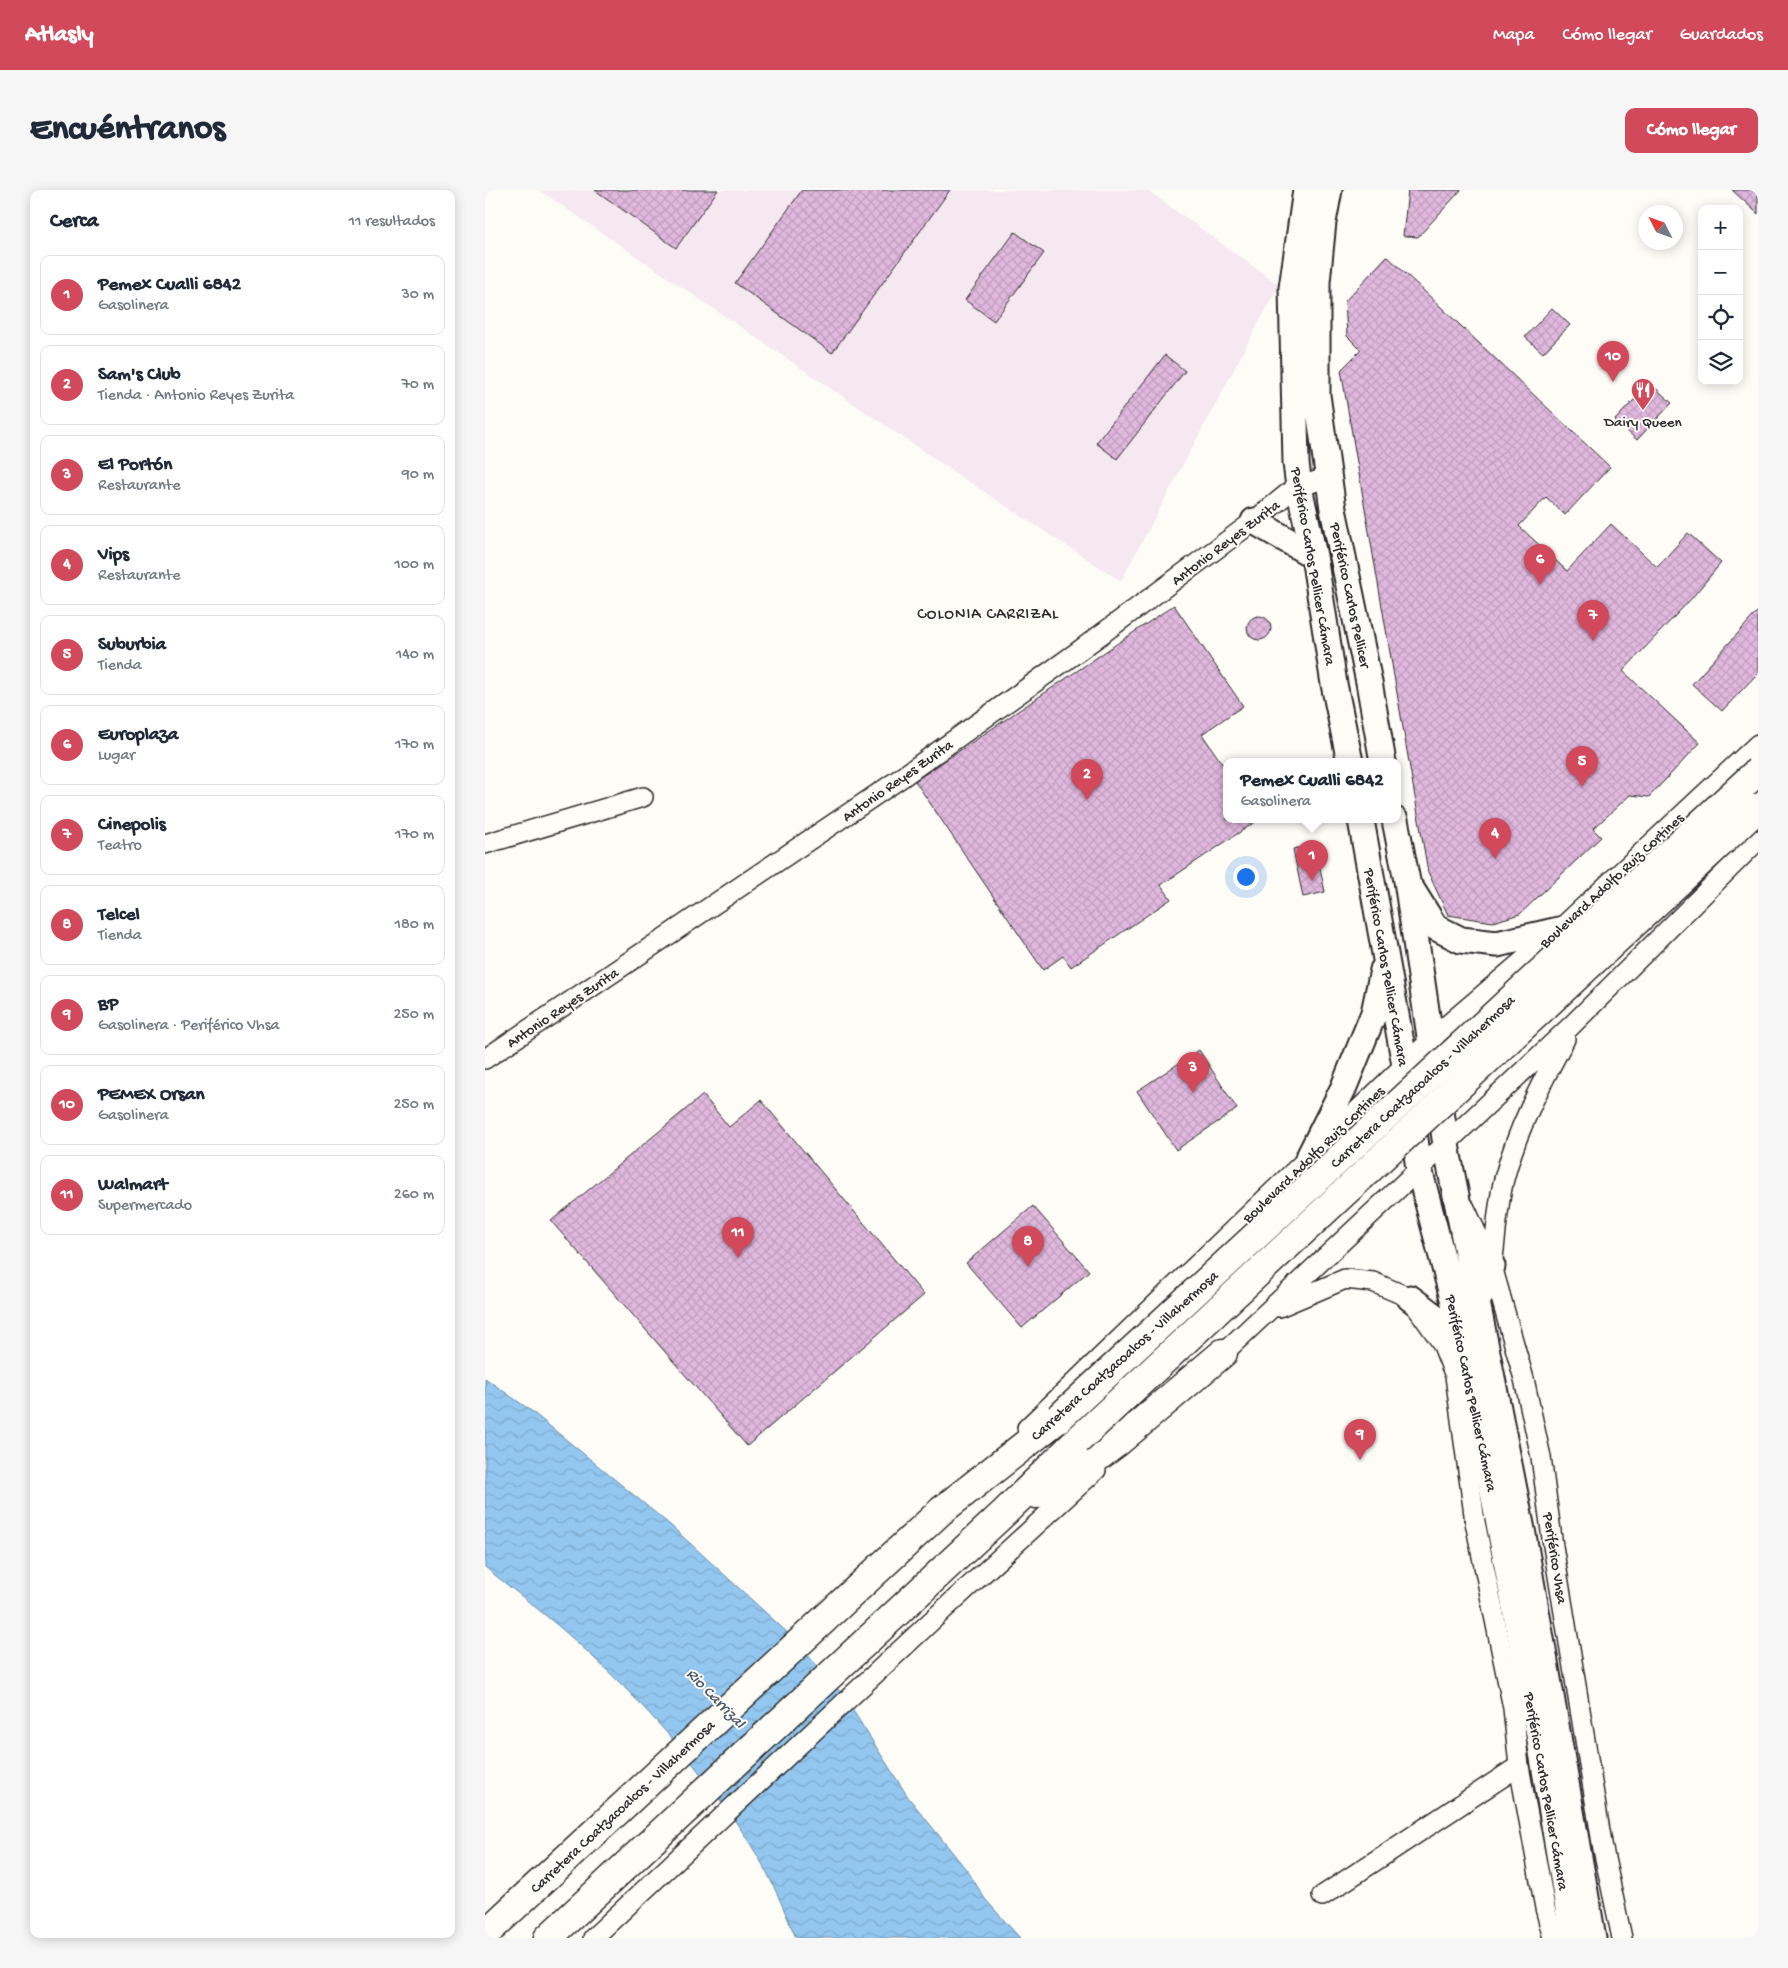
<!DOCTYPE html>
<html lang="es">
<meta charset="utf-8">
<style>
:root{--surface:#fff;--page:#f6f6f7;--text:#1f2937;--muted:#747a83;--line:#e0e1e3;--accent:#d1495b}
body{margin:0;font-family:"Gochi Hand",sans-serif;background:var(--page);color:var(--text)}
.controls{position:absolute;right:15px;top:15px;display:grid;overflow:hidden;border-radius:10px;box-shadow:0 2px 12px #0003}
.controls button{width:45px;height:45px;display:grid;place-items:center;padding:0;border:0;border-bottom:1px solid var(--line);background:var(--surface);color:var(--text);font:25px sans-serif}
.compass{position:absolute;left:1153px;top:15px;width:45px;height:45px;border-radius:50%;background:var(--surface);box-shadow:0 2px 12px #0003;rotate:312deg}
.you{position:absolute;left:760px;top:686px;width:18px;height:18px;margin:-12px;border:4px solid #fff;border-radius:50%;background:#1a73e8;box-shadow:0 0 0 8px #1a73e833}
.badge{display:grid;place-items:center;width:32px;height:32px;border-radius:50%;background:var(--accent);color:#fff;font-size:16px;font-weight:700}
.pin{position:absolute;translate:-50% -41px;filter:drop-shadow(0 1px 2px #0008)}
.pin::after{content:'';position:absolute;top:26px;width:18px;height:15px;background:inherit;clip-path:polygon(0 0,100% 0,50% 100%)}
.popup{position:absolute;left:738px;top:568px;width:178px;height:65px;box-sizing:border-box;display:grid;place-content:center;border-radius:10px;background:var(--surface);filter:drop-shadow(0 1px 4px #0005);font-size:16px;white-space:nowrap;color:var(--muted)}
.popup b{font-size:19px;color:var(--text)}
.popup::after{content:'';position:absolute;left:50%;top:100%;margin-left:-10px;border:10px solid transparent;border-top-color:var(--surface)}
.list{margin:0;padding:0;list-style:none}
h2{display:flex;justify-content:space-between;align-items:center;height:65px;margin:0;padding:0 20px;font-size:21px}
h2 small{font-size:16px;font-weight:400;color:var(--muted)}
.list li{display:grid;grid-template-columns:32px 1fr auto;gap:15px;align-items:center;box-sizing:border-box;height:80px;margin:0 10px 10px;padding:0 10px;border:1px solid var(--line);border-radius:10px}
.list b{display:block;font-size:19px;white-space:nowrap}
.list p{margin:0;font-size:16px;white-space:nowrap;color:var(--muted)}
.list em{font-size:16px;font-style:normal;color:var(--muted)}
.icon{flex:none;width:28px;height:28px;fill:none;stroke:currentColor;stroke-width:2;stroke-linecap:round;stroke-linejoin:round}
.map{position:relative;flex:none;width:1273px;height:1748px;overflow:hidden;border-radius:10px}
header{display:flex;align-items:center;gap:30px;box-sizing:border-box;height:70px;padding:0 25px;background:var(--accent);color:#fff}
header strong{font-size:24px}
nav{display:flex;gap:28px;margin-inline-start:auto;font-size:18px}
.intro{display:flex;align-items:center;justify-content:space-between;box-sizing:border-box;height:120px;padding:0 30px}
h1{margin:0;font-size:35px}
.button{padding:12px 22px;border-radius:10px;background:var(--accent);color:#fff;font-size:18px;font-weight:700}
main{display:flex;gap:30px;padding:0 30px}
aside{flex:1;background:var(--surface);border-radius:10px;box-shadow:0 2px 12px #0003}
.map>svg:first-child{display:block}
.built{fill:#f5e8f0}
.water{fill:url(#water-waves);stroke:#6989a1}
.building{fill:url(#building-cross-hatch);stroke:#2b2b2b}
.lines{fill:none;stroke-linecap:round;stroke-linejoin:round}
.minor-casing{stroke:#2b2b2b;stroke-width:22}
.major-casing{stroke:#2b2b2b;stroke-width:29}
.highway-casing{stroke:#2b2b2b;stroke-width:31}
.minor{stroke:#fdfcf7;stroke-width:19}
.major{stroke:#fdfcf7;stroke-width:25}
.highway{stroke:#fdfcf7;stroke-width:28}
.highway-bridge-casing{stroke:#2b2b2b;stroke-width:31;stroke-linecap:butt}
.highway-bridge{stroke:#fdfcf7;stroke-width:28}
.labels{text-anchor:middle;stroke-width:4;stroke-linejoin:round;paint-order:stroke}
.poi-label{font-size:15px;fill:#2b2b2b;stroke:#fdfcf7}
.street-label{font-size:15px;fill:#2b2b2b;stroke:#fdfcf7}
.neighbourhood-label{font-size:16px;letter-spacing:1px;fill:#2b2b2b;stroke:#fdfcf7}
.water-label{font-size:16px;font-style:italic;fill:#4a5a66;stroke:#fdfcf7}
</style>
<header>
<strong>Atlasly</strong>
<nav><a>Mapa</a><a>Cómo llegar</a><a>Guardados</a></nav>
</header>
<div class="intro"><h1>Encuéntranos</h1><a class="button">Cómo llegar</a></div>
<main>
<aside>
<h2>Cerca<small>11 resultados</small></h2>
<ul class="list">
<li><span class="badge">1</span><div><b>Pemex Cualli 6842</b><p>Gasolinera</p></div><em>30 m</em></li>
<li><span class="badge">2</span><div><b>Sam's Club</b><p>Tienda · Antonio Reyes Zurita</p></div><em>70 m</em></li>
<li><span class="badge">3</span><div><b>El Portón</b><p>Restaurante</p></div><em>90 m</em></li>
<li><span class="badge">4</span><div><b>Vips</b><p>Restaurante</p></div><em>100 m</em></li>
<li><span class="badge">5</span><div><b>Suburbia</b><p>Tienda</p></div><em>140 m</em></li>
<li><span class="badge">6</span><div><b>Europlaza</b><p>Lugar</p></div><em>170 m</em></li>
<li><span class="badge">7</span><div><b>Cinepolis</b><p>Teatro</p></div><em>170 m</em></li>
<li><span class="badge">8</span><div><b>Telcel</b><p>Tienda</p></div><em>180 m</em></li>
<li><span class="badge">9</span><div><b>BP</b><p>Gasolinera · Periférico Vhsa</p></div><em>250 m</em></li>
<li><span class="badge">10</span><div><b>PEMEX Orsan</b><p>Gasolinera</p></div><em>250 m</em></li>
<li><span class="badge">11</span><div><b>Walmart</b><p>Supermercado</p></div><em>260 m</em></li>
</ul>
</aside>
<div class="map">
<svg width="1273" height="1748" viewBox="0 0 1273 1748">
<defs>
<pattern id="water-waves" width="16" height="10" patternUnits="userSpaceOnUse" patternTransform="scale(1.25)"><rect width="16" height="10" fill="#93c7f0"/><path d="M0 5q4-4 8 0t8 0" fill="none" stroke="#7fabce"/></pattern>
<pattern id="building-cross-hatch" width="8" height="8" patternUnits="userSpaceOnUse" patternTransform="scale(1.25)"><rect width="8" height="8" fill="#e1b8de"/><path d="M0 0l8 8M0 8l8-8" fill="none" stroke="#c19ebf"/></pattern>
</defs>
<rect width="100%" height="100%" fill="#fdfcf7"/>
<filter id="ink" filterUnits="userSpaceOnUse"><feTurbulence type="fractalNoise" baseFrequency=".02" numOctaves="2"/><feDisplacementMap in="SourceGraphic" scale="10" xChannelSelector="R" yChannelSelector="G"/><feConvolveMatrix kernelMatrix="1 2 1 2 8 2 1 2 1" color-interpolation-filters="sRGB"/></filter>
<g filter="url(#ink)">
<!-- built -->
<path class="built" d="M54,0H662L794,95L636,391L478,288Z"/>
<!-- water -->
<path class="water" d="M0,1188L45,1220L184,1334L305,1445L358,1505L423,1607L484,1683L500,1709L535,1748H311C299,1720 288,1691 272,1665C221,1581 152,1504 77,1439C52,1418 26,1398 0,1377Z"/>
<!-- building -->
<path class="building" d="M110,0H233L191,58Z
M317,0H465L347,163L250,93Z
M923,0H976L933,47L918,46Z
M1247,0H1273V24Z
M530,42L559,63L509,131L480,110Z
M902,66L1125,277L1080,325L1061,307L1034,336L1082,381L1126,334L1172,377L1203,343L1236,373L1206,409L1138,481L1215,553L1164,607L1145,605L1108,639L1116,647L1035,724L1008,732L963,725L943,682L856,180L876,160L862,146L860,111Z
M1067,118L1085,135L1058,163L1040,147Z
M680,165L700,181L632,269L611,253Z
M1165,193L1187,213L1152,250L1130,230Z
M689,415L758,516L717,544L742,581V630H773L676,695L686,709L586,777L578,766L558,780L430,591Z
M1273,421V483L1237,521L1207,494Z
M762 438a12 12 0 1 1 24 0a12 12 0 1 1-24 0Z
M830,654L840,702L818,707L808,659Z
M714,860L752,919L691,960L652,901Z
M218,905L244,937L276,910L439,1105L262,1256L66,1031Z
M548,1016L604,1081L537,1138L481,1073Z"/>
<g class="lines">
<defs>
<path id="minor" d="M0,654L158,607
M0,869L413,590L591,463L769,331L802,304L814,297L843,287
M980,1018L1007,1076L1039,1189L1056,1267L1068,1356L1118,1659L1137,1748
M1007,1076C1011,1048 1012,1017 1019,989C1032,939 1056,894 1080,849
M794,1117L860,1089L888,1092L925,1108L957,1153L970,1186L990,1332L1028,1518L1034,1576L1060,1718L1068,1748
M731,1170L1087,835L1273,650
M542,1238L953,843L1074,740L1273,554
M837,1706L1034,1576
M108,1748L456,1422L611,1280"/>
<path id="major" d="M821,0L807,98L811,273L814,297L829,366L849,494L865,572
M844,0L838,32L832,92V205L848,319L884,492L898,572
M769,331L829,366
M876,630L920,875L934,979L980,1154L1054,1544L1088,1748
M910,630L922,691L961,955L1038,1345L1108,1748
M927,700L950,737L976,750L1012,754L1074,740
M823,969L858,899L889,823L898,780
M925,1108L961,1135L976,1159
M992,1113L1007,1076"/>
<path id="highway" d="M552,1304L598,1278L634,1251L738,1163
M0,1744L456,1321L574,1228
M63,1748L520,1322L592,1251"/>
</defs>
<!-- minor casing -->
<use href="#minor" class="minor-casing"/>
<!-- major casing -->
<use href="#major" class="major-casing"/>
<!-- highway casing -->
<use href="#highway" class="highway-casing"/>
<!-- minor -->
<use href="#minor" class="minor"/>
<!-- major -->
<use href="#major" class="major"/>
<!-- highway -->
<use href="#highway" class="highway"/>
<defs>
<path id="highway-bridge" d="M574,1228L1273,581
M592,1251L1273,618"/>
</defs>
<!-- highway-bridge casing -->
<use href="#highway-bridge" class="highway-bridge-casing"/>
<!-- highway-bridge -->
<use href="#highway-bridge" class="highway-bridge"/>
</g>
</g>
<!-- icons -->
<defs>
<symbol id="restaurant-pin" viewBox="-11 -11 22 30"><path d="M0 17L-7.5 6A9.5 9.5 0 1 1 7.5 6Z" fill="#d1495b" stroke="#fdfcf7"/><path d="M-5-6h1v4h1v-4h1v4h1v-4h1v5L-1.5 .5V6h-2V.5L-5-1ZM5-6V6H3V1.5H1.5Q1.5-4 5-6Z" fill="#fff"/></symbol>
</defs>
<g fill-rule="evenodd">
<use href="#restaurant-pin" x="1144" y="186" width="28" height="38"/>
</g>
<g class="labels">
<!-- poi labels -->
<g class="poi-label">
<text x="1158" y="236">Dairy Queen</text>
</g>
<!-- street labels -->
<g class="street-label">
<text transform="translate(740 352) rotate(-37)" y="5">Antonio Reyes Zurita</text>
<text transform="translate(829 376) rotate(80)" y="5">Periférico Carlos Pellicer Cámara</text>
<text transform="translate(866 405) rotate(78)" y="5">Periférico Carlos Pellicer</text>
<text transform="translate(412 590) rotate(-35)" y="5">Antonio Reyes Zurita</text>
<text transform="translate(1126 690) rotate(-43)" y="5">Boulevard Adolfo Ruiz Cortines</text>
<text transform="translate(902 777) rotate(80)" y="5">Periférico Carlos Pellicer Cámara</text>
<text transform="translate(77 817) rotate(-34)" y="5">Antonio Reyes Zurita</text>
<text transform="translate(937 891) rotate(-43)" y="5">Carretera Coatzacoalcos - Villahermosa</text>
<text transform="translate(828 964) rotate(-44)" y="5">Boulevard Adolfo Ruiz Cortines</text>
<text transform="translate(639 1165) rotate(-42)" y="5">Carretera Coatzacoalcos - Villahermosa</text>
<text transform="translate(987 1203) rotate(78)" y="5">Periférico Carlos Pellicer Cámara</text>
<text transform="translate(1071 1368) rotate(81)" y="5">Periférico Vhsa</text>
<text transform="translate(1062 1601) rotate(80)" y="5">Periférico Carlos Pellicer Cámara</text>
<text transform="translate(137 1616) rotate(-43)" y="5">Carretera Coatzacoalcos - Villahermosa</text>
</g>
<!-- neighbourhood labels -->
<g class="neighbourhood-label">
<text x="503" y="428">COLONIA CARRIZAL</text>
</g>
<!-- water labels -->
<g class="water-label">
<text transform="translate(232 1507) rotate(46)" y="6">Rio Carrizal</text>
</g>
</g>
</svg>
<div class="controls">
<button>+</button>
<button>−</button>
<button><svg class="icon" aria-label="locate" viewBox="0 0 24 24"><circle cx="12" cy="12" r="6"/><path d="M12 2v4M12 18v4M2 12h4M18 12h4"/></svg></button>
<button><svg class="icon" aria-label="layers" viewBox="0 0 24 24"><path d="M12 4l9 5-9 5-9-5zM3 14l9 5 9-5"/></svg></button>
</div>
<svg class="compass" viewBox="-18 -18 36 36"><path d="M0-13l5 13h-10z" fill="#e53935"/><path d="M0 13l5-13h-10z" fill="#747a83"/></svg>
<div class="you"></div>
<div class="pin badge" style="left:827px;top:691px">1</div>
<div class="popup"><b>Pemex Cualli 6842</b>Gasolinera</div>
<div class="pin badge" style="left:602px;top:610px">2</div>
<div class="pin badge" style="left:708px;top:903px">3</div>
<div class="pin badge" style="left:1010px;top:669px">4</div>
<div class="pin badge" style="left:1097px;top:597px">5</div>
<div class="pin badge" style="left:1055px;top:395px">6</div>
<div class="pin badge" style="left:1108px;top:451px">7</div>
<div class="pin badge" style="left:543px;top:1077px">8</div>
<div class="pin badge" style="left:875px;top:1270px">9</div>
<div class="pin badge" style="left:1128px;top:192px">10</div>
<div class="pin badge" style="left:253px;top:1068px">11</div>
</div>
</main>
